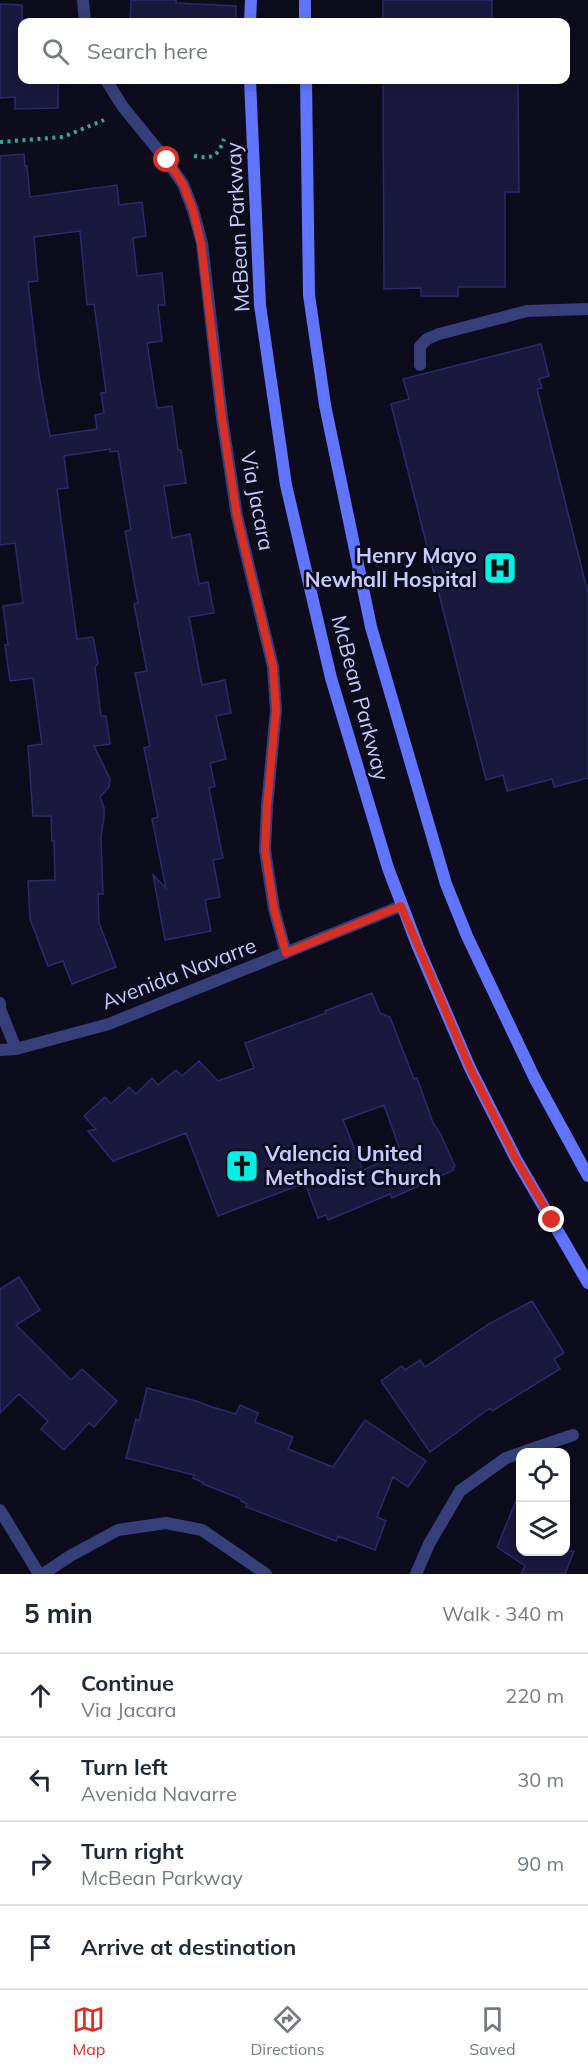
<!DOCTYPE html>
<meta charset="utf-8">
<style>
:root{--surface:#fff;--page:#f2f2f3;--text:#1f2937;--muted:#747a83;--line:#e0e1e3;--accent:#d93025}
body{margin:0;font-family:Mulish,sans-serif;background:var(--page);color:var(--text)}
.controls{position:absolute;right:18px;bottom:18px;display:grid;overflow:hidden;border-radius:12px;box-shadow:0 3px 9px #0003}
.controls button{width:54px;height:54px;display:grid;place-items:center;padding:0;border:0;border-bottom:2px solid var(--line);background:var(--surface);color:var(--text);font:30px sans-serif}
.stop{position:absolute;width:18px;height:18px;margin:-14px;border:4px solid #d93025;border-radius:50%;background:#fff}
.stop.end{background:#d93025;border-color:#fff;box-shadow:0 2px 6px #0008}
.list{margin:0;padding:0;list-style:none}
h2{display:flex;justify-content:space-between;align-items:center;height:78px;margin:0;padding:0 24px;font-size:26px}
h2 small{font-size:20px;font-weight:400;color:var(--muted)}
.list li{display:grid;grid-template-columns:39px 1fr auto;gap:18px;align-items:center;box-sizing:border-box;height:84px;padding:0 24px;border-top:2px solid var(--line)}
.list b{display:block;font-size:22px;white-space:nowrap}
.list p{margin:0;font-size:20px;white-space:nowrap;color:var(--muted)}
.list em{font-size:20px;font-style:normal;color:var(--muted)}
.icon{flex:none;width:33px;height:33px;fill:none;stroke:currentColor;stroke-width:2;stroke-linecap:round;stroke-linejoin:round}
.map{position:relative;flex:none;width:588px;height:1574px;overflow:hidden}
.search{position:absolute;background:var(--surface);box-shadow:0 3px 9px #0003;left:18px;right:18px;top:18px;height:66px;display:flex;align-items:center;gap:15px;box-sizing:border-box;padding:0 21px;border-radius:12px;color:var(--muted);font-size:22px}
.sheet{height:414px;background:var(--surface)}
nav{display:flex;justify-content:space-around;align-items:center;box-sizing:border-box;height:84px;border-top:2px solid var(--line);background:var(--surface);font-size:16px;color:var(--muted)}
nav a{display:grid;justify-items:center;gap:3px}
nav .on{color:var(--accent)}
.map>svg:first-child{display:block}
.building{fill:#1a183d;stroke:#2d2a69;stroke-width:1.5;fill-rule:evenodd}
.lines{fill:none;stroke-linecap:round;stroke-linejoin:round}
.path{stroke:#2eac92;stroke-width:4;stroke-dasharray:3 4.5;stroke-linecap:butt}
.lane{stroke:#373f7b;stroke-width:12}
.street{stroke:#373f7b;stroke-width:12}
.secondary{stroke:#6074fd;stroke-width:12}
.route{stroke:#d93025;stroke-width:8}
.labels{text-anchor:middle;stroke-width:5;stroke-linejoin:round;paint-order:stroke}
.street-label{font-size:21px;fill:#c8cafe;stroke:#0c0c1d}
.poi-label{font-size:21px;font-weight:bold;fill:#c8cafe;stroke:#0c0c1d;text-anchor:end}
</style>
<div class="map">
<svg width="588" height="1574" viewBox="0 0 588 1574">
<rect width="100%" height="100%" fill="#0c0c1d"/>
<!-- building -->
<path class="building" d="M131,0H176V3L236,6V22H145L130,20Z
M383,0H492V22H383Z
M0,4L22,5V80H58V108L15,109V97L0,98Z
M383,80H518L519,192H505V287H458V296H421V288L384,289Z
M24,154L25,166H27L30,197L117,185L119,205L142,202L146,236L133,238L137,276L162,273L165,305H158L162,341L147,343L157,408L172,406L178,450H181L186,483L164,486L172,538L190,534L199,584L208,582L214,613L189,617L202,685L225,680L231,713L216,716L226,759L210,763L215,786L209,788L223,858L213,860L220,897L205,900L211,931L165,940L153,875L166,888L152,819L158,817L144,748L150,746L135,673L147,671L134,604L138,603L125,531L131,530L118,451L110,452V449L64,456L68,488L57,489L77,639L93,637L98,663L95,667L101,716H106L110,744L94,746L110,779L109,787L100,797L104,808V816L101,837L103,894H98L99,923L116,967L72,984L63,961L48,966L30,919L28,881L55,880L54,841H52L51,816H33L28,746L42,744L33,678L10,681L5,645H8L3,606L23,603L15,543L0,545V156ZM80,231L87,305L94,304L106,392L101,393L104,413L95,415L97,429L50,436L39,376L28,282L38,281L34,237Z
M541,344L549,376L539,379L542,388L537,389L588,593V778L554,787L552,779L507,791L503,775L486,780L391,404L409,399L403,379Z
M372,993L380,1013L390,1017L414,1079L417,1078L433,1123L440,1133L455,1166L453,1168L454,1170L392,1198L390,1194L328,1220L326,1215L318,1218L305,1183L218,1216L186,1133L113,1161L88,1131L96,1129L84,1116L105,1097L111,1104L129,1087L136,1094L152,1078L158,1085L176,1070L182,1076L199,1061L218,1081L254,1068L245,1043L326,1013L325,1011ZM384,1105L401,1153L363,1170L343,1120Z
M19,1277L40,1310L16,1325L71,1380L82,1369L117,1401L94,1427L89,1423L64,1450L41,1429L48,1421L19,1394L0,1413V1289Z
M532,1301L564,1353L554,1359L560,1369L492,1411L490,1408L430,1452L381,1381L402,1366L405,1370L420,1360L425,1367L489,1324Z
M147,1388L196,1401L212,1407L236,1414L240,1405L258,1413L255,1422L293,1437L288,1449L333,1467L365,1420L426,1461L408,1487L393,1477L377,1517L386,1521L375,1550L338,1536L336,1541L246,1507L247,1504L241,1501V1499L203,1484L204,1483L193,1478L194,1475L126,1458L136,1419L139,1421Z
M520,1491V1551H574L565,1574H521L525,1566L497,1547Z"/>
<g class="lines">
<!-- path -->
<path class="path" d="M0,142L63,137L104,120
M194,156C212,159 218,157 224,139"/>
<!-- lane -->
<path class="lane" d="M420,365V346L427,339L439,334L527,311L588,309"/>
<!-- street -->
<path class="street" d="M83,0L85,22
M106,80L123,107L167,161L183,184L193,210L202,243L222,418L237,516L273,667L276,710L267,806L265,850L274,909L286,953
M0,1003V1009L16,1049
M0,1050L16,1049L109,1024L401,906
M523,1452L573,1435
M0,1510L39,1574
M43,1574L70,1556L118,1530L166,1523L202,1530L266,1574
M416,1574L429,1544L460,1491L506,1458L520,1453"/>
<!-- secondary -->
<path class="secondary" d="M305,0V22
M250,22L251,0
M250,80L260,305L286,485L331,678L388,868L418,947L470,1068L516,1159L588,1283
M306,80L309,295L325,405L371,627L446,884L467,936L535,1079L588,1176"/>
</g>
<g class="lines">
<!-- route -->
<path class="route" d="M167,160L183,184L193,210L201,243L222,418L237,516L273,667L276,710L267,806L265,850L274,909L286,953L401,906L470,1068L516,1159L552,1220"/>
</g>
<!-- icons -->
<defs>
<symbol id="hospital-square" viewBox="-11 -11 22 22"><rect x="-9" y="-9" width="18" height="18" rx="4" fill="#03efe4" stroke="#0c0c1d"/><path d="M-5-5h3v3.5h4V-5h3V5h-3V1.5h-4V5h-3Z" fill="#111"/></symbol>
<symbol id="church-square" viewBox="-11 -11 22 22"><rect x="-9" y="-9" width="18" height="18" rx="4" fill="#03efe4" stroke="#0c0c1d"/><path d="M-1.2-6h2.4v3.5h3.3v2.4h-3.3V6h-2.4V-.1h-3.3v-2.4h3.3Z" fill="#111"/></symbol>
</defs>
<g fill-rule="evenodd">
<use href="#hospital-square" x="481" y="549" width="38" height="38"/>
<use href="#church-square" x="223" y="1147" width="38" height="38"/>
</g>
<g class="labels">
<!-- street labels -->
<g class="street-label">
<text transform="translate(238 227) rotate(-93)" y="7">McBean Parkway</text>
<text transform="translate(257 501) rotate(79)" y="7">Via Jacara</text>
<text transform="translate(360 698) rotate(75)" y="7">McBean Parkway</text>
<text transform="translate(179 974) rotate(-21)" y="7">Avenida Navarre</text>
</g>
<!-- poi labels -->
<g class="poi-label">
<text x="477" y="563">Henry Mayo<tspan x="477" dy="24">Newhall Hospital</tspan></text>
<text x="265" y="1161" text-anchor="start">Valencia United<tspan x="265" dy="24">Methodist Church</tspan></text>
</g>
</g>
</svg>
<div class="controls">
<button><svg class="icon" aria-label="locate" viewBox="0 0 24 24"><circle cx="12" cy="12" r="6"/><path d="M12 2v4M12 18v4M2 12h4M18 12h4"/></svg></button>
<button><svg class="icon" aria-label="layers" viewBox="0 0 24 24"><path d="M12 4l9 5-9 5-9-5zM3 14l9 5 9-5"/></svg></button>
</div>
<div class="stop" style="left:167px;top:160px"></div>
<div class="stop end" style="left:552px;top:1220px"></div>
<div class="search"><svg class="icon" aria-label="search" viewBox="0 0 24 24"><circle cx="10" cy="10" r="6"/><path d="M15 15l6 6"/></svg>Search here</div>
</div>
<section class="sheet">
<h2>5 min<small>Walk · 340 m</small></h2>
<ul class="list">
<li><svg class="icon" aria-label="ahead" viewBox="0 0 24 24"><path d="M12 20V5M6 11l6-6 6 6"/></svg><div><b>Continue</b><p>Via Jacara</p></div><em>220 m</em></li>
<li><svg class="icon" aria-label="left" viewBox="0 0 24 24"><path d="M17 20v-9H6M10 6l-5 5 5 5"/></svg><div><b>Turn left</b><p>Avenida Navarre</p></div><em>30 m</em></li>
<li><svg class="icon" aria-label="right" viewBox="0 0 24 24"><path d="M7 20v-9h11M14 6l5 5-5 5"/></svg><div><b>Turn right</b><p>McBean Parkway</p></div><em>90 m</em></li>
<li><svg class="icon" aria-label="arrive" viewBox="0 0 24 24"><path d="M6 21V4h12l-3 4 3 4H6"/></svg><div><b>Arrive at destination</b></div></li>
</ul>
</section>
<nav>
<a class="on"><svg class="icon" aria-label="map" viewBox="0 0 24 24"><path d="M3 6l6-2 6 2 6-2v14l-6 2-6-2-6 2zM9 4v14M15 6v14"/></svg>Map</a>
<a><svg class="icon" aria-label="directions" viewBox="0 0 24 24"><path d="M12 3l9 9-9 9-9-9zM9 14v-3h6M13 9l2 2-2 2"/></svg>Directions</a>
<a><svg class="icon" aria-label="saved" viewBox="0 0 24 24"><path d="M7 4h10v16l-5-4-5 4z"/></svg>Saved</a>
</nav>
